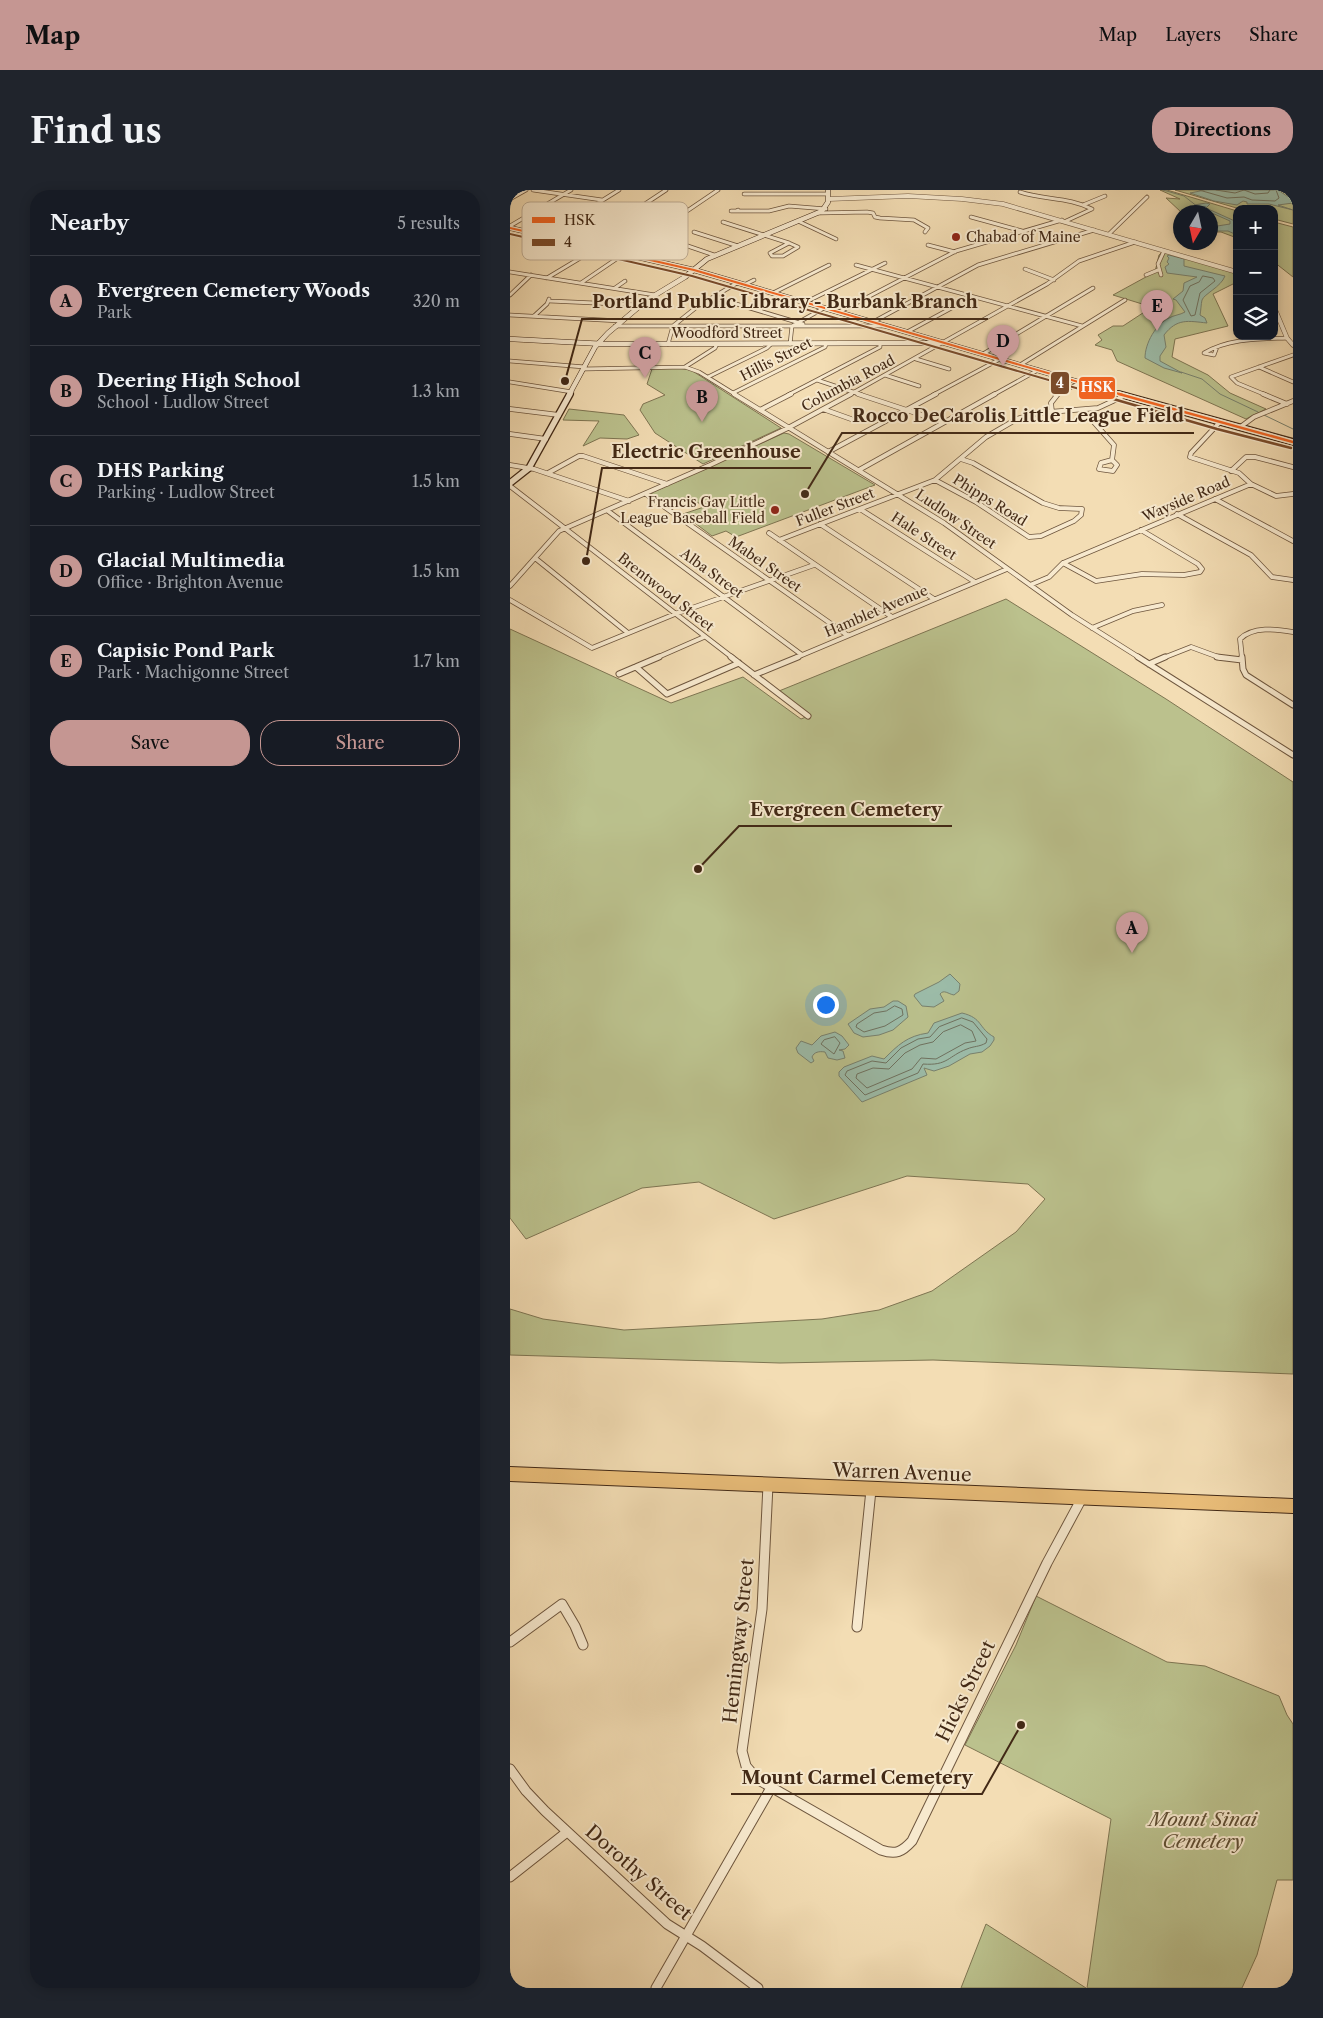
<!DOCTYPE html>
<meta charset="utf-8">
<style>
:root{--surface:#171b24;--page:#20242c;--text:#f1f3f6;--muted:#9ea1a6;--line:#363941;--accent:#c59692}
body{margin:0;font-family:"Libre Caslon Text",serif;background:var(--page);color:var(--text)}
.controls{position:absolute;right:15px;top:15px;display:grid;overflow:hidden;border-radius:10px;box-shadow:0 2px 12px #0003}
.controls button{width:45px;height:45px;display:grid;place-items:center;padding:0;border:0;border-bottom:1px solid var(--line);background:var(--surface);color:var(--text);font:25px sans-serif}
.compass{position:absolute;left:663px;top:15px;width:45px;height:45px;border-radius:50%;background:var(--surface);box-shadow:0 2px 12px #0003;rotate:189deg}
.you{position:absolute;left:315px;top:814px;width:18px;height:18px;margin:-12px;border:4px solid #fff;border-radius:50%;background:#1a73e8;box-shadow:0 0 0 8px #1a73e833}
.badge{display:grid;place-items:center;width:32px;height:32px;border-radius:50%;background:var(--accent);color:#111;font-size:16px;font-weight:700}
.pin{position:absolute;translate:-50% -41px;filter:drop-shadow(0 1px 2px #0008)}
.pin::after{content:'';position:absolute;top:26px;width:18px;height:15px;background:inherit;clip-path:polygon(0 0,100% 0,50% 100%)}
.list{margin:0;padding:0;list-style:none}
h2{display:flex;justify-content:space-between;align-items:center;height:65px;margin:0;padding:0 20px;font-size:21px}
h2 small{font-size:16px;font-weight:400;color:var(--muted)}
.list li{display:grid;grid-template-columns:32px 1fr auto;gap:15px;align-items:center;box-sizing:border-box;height:90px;padding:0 20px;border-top:1px solid var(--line)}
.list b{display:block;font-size:19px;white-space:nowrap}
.list p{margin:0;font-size:16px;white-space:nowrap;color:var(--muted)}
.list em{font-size:16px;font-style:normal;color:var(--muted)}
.actions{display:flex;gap:10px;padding:15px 20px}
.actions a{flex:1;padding:11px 0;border:1px solid var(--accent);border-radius:20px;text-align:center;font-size:18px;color:var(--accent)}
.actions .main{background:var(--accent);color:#111}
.icon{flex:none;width:28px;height:28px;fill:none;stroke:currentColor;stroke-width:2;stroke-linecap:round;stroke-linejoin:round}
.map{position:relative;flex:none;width:783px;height:1798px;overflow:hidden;border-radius:20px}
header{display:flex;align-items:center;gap:30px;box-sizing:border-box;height:70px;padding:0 25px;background:var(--accent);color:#111}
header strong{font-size:24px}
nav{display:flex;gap:28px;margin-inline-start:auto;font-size:18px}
.intro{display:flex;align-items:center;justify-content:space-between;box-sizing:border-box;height:120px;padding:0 30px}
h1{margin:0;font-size:35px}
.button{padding:12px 22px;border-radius:20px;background:var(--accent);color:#111;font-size:18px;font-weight:700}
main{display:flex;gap:30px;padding:0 30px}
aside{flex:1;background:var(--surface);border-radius:20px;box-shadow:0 2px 12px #0003}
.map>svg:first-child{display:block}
.green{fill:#bbc18d;stroke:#7e7552}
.water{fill:#9cbca9;stroke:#78816e}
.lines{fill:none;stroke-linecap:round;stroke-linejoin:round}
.shore{stroke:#6f7260;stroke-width:1}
.stream{stroke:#78816e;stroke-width:1}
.minor-far3-casing{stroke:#6e563e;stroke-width:4.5}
.minor-far2-casing{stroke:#6e563e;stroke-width:5.5}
.minor-far1-casing{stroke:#6e563e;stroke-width:7}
.minor-casing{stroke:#6e563e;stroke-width:11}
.tertiary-casing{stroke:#6e563e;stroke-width:5}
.secondary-far1-casing{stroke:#422916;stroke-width:5.5}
.secondary-casing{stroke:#422916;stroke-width:8}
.primary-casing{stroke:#422916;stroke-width:16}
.minor-far3{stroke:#f7e9ce;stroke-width:3}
.minor-far2{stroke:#f7e9ce;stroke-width:4}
.minor-far1{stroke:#f7e9ce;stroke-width:5}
.minor{stroke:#f7e9ce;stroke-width:9}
.tertiary{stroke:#f7e9ce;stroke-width:4}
.secondary-far1{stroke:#f7e9ce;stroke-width:4.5}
.secondary{stroke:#f7e9ce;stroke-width:5.5}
.primary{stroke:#eabe7a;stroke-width:14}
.bus-1-far1-casing{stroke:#f7e9ce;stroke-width:4}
.bus-1-casing{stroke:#f7e9ce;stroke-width:5}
.bus-2-far1-casing{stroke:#f7e9ce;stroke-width:4}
.bus-2-casing{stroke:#f7e9ce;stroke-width:5}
.bus-1-far1{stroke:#f26522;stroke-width:2}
.bus-1{stroke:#f26522;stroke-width:2.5}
.bus-2-far1{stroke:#7a4b2a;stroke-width:2}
.bus-2{stroke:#7a4b2a;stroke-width:2.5}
.poi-dot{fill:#8f2418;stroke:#f7e9ce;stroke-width:2}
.labels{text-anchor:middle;stroke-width:4;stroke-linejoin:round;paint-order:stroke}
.far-poi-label{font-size:14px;fill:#422916;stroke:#f7e9ce;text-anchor:start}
.far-street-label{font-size:14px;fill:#422916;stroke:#f7e9ce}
.near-street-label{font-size:19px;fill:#422916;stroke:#f7e9ce}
.near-park-label{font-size:19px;font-style:italic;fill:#604f34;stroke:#f7e9ce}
.key{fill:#f7e9ce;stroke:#c1af97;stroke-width:1}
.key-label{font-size:14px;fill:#422916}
.leader{fill:none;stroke:#422916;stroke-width:2}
.callout-dot{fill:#422916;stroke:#f7e9ce;stroke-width:2}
.callout-label{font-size:18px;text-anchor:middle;font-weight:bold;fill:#422916;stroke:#f7e9ce;stroke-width:4;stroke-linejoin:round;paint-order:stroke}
.line-badge{stroke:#f7e9ce;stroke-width:2}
.badge-label{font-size:14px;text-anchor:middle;font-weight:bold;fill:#fff}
</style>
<header>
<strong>Map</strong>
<nav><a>Map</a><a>Layers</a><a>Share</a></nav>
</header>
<div class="intro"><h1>Find us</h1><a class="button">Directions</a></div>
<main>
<aside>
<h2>Nearby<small>5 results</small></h2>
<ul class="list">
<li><span class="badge">A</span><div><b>Evergreen Cemetery Woods</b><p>Park</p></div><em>320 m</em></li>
<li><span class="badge">B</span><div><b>Deering High School</b><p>School · Ludlow Street</p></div><em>1.3 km</em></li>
<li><span class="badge">C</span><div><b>DHS Parking</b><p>Parking · Ludlow Street</p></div><em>1.5 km</em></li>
<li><span class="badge">D</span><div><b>Glacial Multimedia</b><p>Office · Brighton Avenue</p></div><em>1.5 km</em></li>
<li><span class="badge">E</span><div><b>Capisic Pond Park</b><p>Park · Machigonne Street</p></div><em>1.7 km</em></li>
</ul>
<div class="actions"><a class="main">Save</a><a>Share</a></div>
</aside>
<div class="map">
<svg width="783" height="1798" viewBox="0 0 783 1798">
<rect width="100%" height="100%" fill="#f3ddb4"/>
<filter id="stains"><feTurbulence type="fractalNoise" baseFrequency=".004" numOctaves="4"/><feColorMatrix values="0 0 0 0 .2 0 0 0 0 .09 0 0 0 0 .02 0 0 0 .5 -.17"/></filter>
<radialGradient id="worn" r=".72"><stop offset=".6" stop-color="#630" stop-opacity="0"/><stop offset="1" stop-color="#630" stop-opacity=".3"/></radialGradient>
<!-- green -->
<path class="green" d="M650,0H657L727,21V48L711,42H701V22H671L656,8L670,9Z
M665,0H783V34L764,29V19H730Z
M764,32L783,37V87L764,72Z
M654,61L727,82V92L703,104L718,136L665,149L662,167L698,185L720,203L756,219L736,229L607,171L602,160L585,155L592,150L588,145L603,136H613L642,117L603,105L645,82L649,65Z
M142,179L169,178L181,180L271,238L193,274L145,243L130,220L133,214L155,205L137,194Z
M59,219L114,225L129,245L117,249L90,248L73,256L89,231L53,230Z
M274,243L279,244L365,295L226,347L216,341L202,346L173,324L194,317L179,306L157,314L141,303Z
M496,409L656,509L783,592V1184L423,1170L270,1173L0,1165V1119L33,1129L114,1140L312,1129L369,1120L422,1101L506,1042L535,1009L518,994L397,986L264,1029L189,992L132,998L16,1049L0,1028V439L161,513L233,487L291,529L301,525L269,501Z
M526,1406L657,1472L695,1476L769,1506L777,1525L783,1534V1690H767L747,1765L732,1798H577L601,1629L455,1555L506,1455Z
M476,1734L576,1798H451Z"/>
<!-- water -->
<path class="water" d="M695,0H768L777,6L783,8V13L768,15L783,20L759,14H737V12L733,11L727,15L704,11L680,3Z
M696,13L700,14L696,18L727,32V45L718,41H701V37L720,34V31L684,15Z
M659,65L674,69V76L715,86C711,97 694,104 692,110C691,114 691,120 690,125L695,128L697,133C678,131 667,128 654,145L656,157L650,166V171L672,183L654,178L635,168C635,153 646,134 659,128C664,125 670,125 675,122L666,110L663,109L673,101L674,93L687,87L657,83L655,77L659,74L657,72L659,68L657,66Z
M440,784L450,794L449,801L444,805C438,804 434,799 430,804L434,811L424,817L412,816L404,806L405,804L429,792Z
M383,811H388L396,816L398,827L383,840L369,845L353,847L344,843L338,834L360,819L374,817Z
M452,823C473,828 468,838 484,847V850L480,856L472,862L460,864L439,876L424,881L414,878L417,885L352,912L329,886V882L334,877L362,866L374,869C388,855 397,846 418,843L424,833Z
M325,842L332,846L339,855L335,859L329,860L333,861L335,868L327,870L318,868L315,862C309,861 304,862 302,867L304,871L301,873L288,863L286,858L291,851L302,855L311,846Z"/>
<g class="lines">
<!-- shore -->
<path class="shore" d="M689,0L717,8L734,7L742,10L765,11L769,8L766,0
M706,0L725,3L734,0L745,4L758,3L760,0
M693,86L703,88L705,91L690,103L685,125L681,126L673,110L680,96L689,92Z
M385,816L392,819L393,825L375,836L354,842L346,837L347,834L364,823L376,821Z
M452,828L463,832L477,849L476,853C469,857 464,856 457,859C438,866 438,876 413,874L408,883L355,905L335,885L337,881L362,871L376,873L391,858L408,849L420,847L429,837Z
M451,835L462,841L466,851L455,853L426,869L411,868L402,879L357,898L346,888L347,884L363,878L379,879L395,863L410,855L423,852L433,842Z
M325,847L330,853L324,864L311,854L314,850Z"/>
<!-- stream -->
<path class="stream" d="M653,0L674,6L688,17
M671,182L692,189L710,204L748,222
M754,225L783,239"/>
<defs>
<path id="minor-far3" d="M23,0L92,10
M510,2C534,10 559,7 582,19L556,31
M234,4H318
M0,9L16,0
M573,15L595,6
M221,21H226
M226,21H259L279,16L316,19
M226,21L228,20
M309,23L357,22L363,23L365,27L370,28L404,30L418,38L415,42
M461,27L512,41
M213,32L279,53
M290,32L326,49
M0,36L61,0
M184,42L228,56
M599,44L637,7
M35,46L109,0
M169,53L204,65
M279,53L288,57L273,66H262L260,63Z
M73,55L156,0
M418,55L445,62
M346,75L572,136
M515,79L544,90
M0,82L145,105
M636,85L648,80
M651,85L648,74L654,61
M37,88L87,58
M71,93L208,0
M234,95L244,90
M105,98L115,91
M263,103L319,75
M0,105L21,85
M203,107L293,134
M40,111L129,115
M296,112L375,73
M329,122L446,61L552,30
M0,125L111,131
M24,126L37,114L39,109
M363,132L468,75L584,40
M105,136H374
M397,142L462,107
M158,154L163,136L188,116L227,93
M280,154L282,136L314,118
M707,157L704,165L694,163C719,148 749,149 777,148
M473,164L583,98
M406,169L439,179
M0,171L75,177
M510,175L615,110
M175,177L205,158L207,154
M749,177L783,192
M74,179L175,177L189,182L226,205
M375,185L409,196
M198,187L257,158L261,154
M307,190L352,205
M0,192L62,202
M223,203L315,157L316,154
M278,205L370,157V154
M339,205L537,94L569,71L625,52
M423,205L490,169
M483,205L528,180
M545,205L572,192
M756,205L727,193L721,187L783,165"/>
<path id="minor-far2" d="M224,204L434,333L562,425L630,468
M348,204L433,232
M753,204L777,214
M0,219L49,225
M313,219L341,229
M250,220L281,204
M573,220L604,255L602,270
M542,222L541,213L548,204
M729,238L744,227L783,211
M0,244L36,249
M318,262L426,204
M602,270L607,275L603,281L589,279L591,273Z
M0,275L24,279L119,311
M349,280L485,204
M721,281L736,267H745L783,277
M38,283L69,266H73L157,294
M425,290L466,312L519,347L531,346L564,331L571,325L572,319L549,318L533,313L463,273L451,269
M741,294L766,306L783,304
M0,296L223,468
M136,304L337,445
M705,309L783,351
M350,319L465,392
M98,321L292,465
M667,324L741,365L762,387L783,390
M310,334L424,409
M259,343L382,427
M269,350L425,290L476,247L507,229L527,223L588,218L616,205
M25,368L118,443
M553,373L586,391L632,384L674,385L690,382L692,379L688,374L631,340
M520,395L539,387L553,373L741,294L729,283L680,267L681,263L709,233
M0,396L49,341L200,275L278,238L341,204
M0,410L82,458L165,424L304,375
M582,438L623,421L652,415
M146,468L194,447
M285,468L497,379
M653,468L681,457L711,468
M732,468L730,449C743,436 766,439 783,442"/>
<path id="minor-far1" d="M221,467L298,526
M628,467L783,565
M707,467L732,470
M732,467L733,479L736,485L783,515
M639,474L655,467
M126,477L157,504L229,473
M109,484L149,467
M244,485L288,467"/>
<path id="minor" d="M258,1295L252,1419L232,1561L236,1576L247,1589L371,1660C386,1665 392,1662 402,1651L537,1373L572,1308
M347,1437L361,1300
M0,1452L52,1414L65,1436L73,1455
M0,1579L16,1601L35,1621L157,1734L192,1756L248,1798
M0,1687L57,1642
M146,1798L262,1596"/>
<path id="tertiary" d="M319,9L398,6L452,9L493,14L727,82
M764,117L777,148L783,155"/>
<path id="secondary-far1" d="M0,38L184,80L613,205
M0,149L94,154L427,153
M59,205L85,157L98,143L137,110L175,87L197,69L312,21L318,12V0"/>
<path id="secondary" d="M609,204L783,252
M0,293L19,278L60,204"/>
<path id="primary" d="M0,1284L783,1316"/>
</defs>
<!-- minor-far3 casing -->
<use href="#minor-far3" class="minor-far3-casing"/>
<!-- minor-far2 casing -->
<use href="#minor-far2" class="minor-far2-casing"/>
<!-- minor-far1 casing -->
<use href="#minor-far1" class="minor-far1-casing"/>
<!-- minor casing -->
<use href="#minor" class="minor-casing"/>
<!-- tertiary casing -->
<use href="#tertiary" class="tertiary-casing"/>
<!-- secondary-far1 casing -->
<use href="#secondary-far1" class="secondary-far1-casing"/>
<!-- secondary casing -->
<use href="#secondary" class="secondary-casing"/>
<!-- primary casing -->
<use href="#primary" class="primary-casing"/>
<!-- minor-far3 -->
<use href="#minor-far3" class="minor-far3"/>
<!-- minor-far2 -->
<use href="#minor-far2" class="minor-far2"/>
<!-- minor-far1 -->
<use href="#minor-far1" class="minor-far1"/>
<!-- minor -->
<use href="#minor" class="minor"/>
<!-- tertiary -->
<use href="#tertiary" class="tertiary"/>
<!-- secondary-far1 -->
<use href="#secondary-far1" class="secondary-far1"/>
<!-- secondary -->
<use href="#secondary" class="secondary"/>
<!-- primary -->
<use href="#primary" class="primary"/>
<defs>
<path id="bus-1-far1" d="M0,38L184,80L613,205"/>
<path id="bus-1" d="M609,204L783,252"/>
<path id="bus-2-far1" d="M0,44L182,86L590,205"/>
<path id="bus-2" d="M586,204L707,239L781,258"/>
</defs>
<!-- bus-1-far1 casing -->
<use href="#bus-1-far1" class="bus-1-far1-casing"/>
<!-- bus-1 casing -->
<use href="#bus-1" class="bus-1-casing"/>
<!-- bus-2-far1 casing -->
<use href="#bus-2-far1" class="bus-2-far1-casing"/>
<!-- bus-2 casing -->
<use href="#bus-2" class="bus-2-casing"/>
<!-- bus-1-far1 -->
<use href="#bus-1-far1" class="bus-1-far1"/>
<!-- bus-1 -->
<use href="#bus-1" class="bus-1"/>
<!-- bus-2-far1 -->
<use href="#bus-2-far1" class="bus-2-far1"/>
<!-- bus-2 -->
<use href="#bus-2" class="bus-2"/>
</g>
<!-- markers -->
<g class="poi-dot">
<circle cx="446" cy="47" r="5"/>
<circle cx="265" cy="320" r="5"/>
</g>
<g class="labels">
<!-- far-poi labels -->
<g class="far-poi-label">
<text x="456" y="52">Chabad of Maine</text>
<text x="255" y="317" text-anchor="end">Francis Gay Little<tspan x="255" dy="16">League Baseball Field</tspan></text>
</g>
<!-- far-street labels -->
<g class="far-street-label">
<text x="217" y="148">Woodford Street</text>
<text transform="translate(266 169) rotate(-27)" y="5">Hillis Street</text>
<text transform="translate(338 193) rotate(-28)" y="5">Columbia Road</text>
<text transform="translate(676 309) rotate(-23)" y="5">Wayside Road</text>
<text transform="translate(480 310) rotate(32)" y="5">Phipps Road</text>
<text transform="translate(325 317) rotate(-21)" y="5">Fuller Street</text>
<text transform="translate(446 329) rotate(34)" y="5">Ludlow Street</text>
<text transform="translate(414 346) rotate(33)" y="5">Hale Street</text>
<text transform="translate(255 374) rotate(35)" y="5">Mabel Street</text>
<text transform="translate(202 383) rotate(36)" y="5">Alba Street</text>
<text transform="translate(156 402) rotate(38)" y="5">Brentwood Street</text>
<text transform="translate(366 421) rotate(-23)" y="5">Hamblet Avenue</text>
</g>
<!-- near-street labels -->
<g class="near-street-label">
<text transform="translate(392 1282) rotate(2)" y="7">Warren Avenue</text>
<text transform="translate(228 1451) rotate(-84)" y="7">Hemingway Street</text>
<text transform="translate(455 1501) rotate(-64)" y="7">Hicks Street</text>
<text transform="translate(129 1682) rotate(41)" y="7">Dorothy Street</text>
</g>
<!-- near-park labels -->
<g class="near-park-label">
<text x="693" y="1636">Mount Sinai<tspan x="693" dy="22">Cemetery</tspan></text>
</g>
</g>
<!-- legend -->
<rect x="12" y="12" width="166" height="58" rx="8" class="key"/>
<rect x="22" y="27" width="23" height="6" fill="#f26522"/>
<rect x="22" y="49" width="23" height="7" fill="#7a4b2a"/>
<g class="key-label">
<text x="54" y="35">HSK</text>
<text x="54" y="57">4</text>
</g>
<!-- callouts -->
<path class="leader" d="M55 191L72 129H478M295 304L332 243H684M76 371L92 278H301M188 679L229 636H442M511 1535L472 1604H221"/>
<g class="callout-dot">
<circle cx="55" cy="191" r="5"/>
<circle cx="295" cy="304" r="5"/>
<circle cx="76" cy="371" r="5"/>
<circle cx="188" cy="679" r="5"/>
<circle cx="511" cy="1535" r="5"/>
</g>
<g class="callout-label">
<text x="275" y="118">Portland Public Library - Burbank Branch</text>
<text x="508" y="232">Rocco DeCarolis Little League Field</text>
<text x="196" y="268">Electric Greenhouse</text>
<text x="336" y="626">Evergreen Cemetery</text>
<text x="347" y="1594">Mount Carmel Cemetery</text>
</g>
<g class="line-badge">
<rect x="540" y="181" width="20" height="24" rx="5" fill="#7a4b2a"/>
<rect x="568" y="186" width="38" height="24" rx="5" fill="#f26522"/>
</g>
<g class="badge-label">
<text x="550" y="198">4</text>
<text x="587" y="202">HSK</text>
</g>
<rect width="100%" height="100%" filter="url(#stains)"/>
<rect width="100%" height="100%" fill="url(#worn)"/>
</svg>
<div class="controls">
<button>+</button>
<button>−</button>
<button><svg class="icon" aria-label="layers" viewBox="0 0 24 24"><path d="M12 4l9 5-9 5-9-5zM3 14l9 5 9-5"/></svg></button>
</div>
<svg class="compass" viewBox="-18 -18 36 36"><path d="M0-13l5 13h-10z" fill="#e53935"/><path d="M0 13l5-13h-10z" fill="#9ea1a6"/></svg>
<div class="you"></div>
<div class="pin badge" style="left:622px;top:763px">A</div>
<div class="pin badge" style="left:192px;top:232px">B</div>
<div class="pin badge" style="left:135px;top:188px">C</div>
<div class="pin badge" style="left:493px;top:176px">D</div>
<div class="pin badge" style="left:647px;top:141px">E</div>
</div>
</main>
